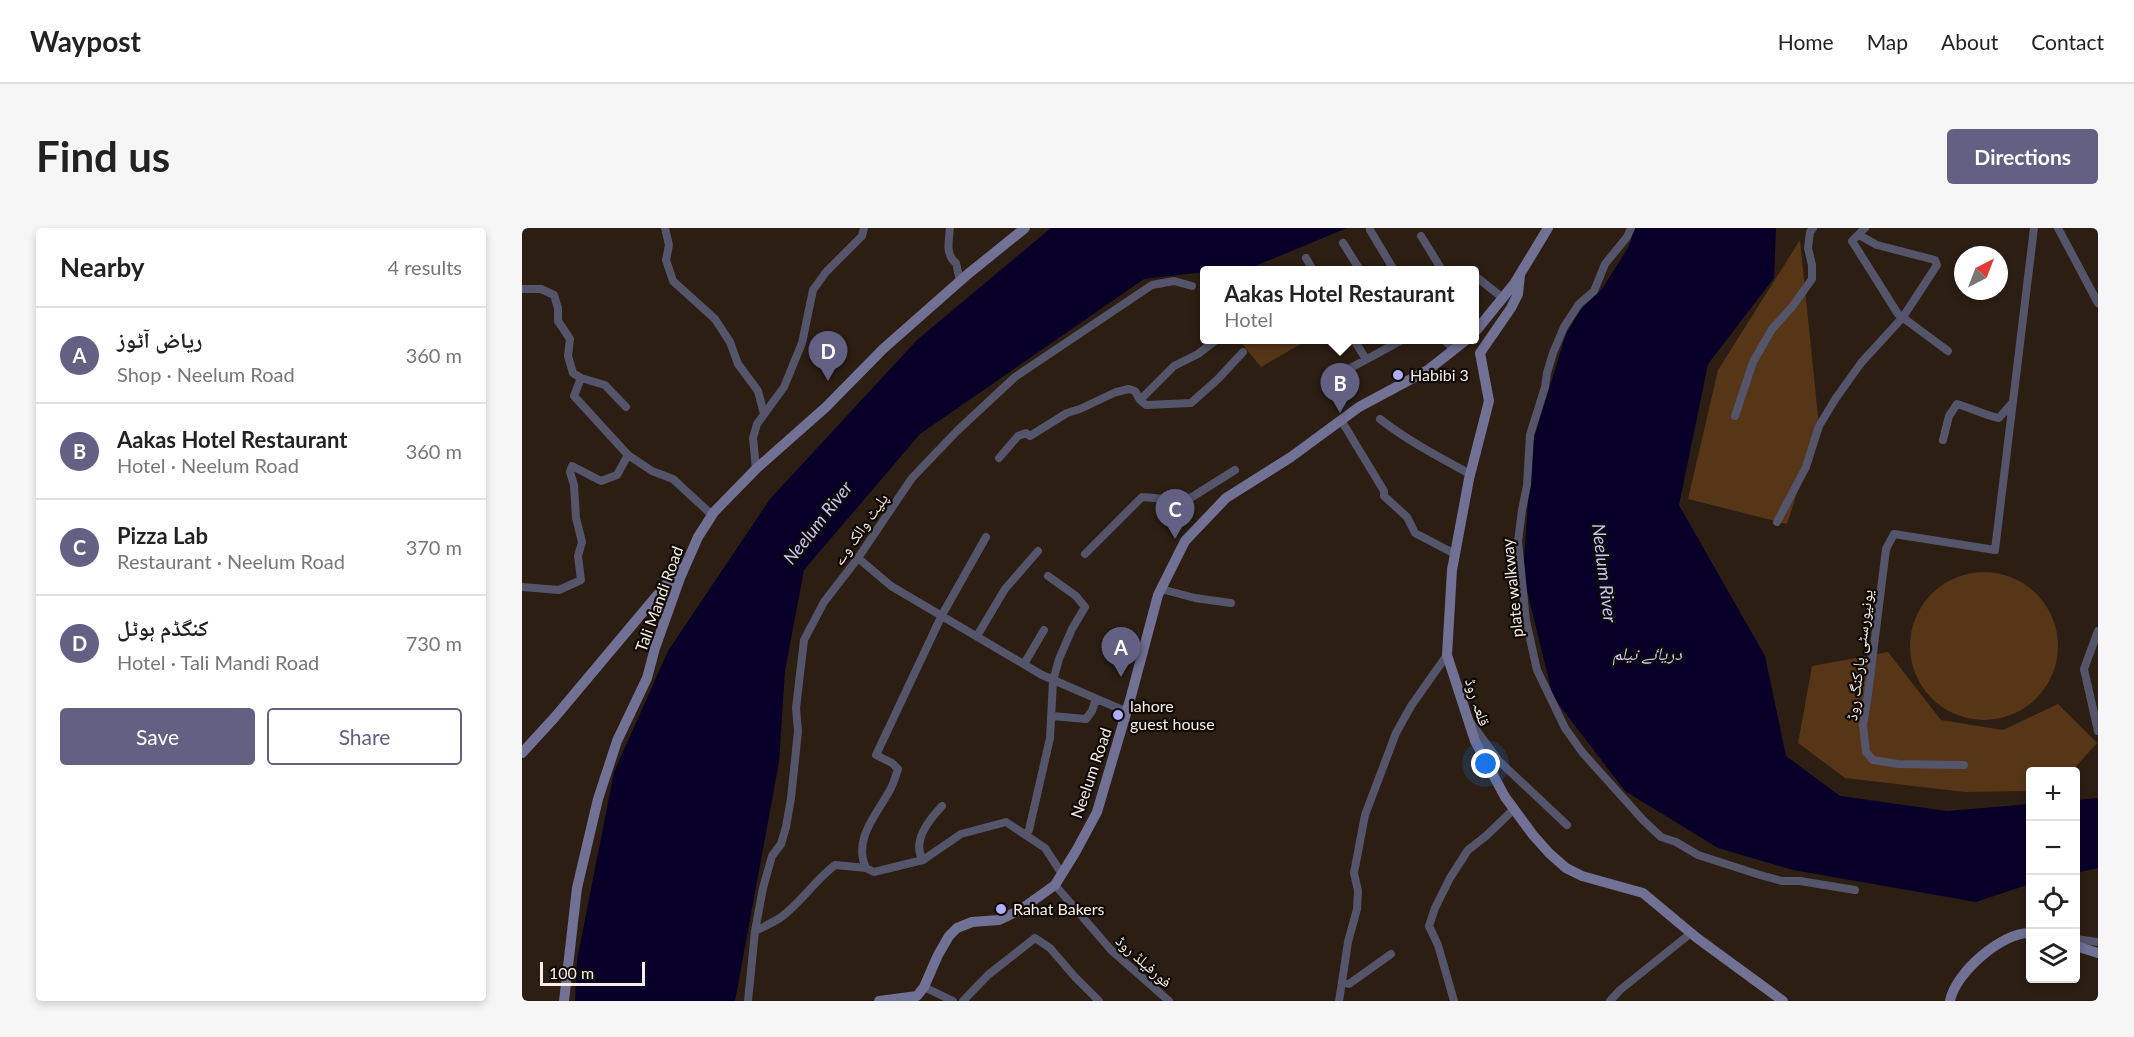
<!DOCTYPE html>
<meta charset="utf-8">
<style>
:root{--surface:#fff;--page:#f6f6f6;--text:#222;--muted:#767676;--line:#e0e0e0;--accent:#626183}
body{margin:0;font-family:Lato,"Noto Naskh Arabic",sans-serif;background:var(--page);color:var(--text)}
.controls{position:absolute;right:18px;bottom:18px;display:grid;overflow:hidden;border-radius:6px;box-shadow:0 3px 9px #0003}
.controls button{width:54px;height:54px;display:grid;place-items:center;padding:0;border:0;border-bottom:2px solid var(--line);background:var(--surface);color:var(--text);font:30px sans-serif}
.compass{position:absolute;left:1432px;top:18px;width:54px;height:54px;border-radius:50%;background:var(--surface);box-shadow:0 3px 9px #0003;rotate:42deg}
.scale{position:absolute;left:18px;bottom:15px;width:105px;box-sizing:border-box;padding-left:6px;border:3px solid #f8eee7;border-top:0;font-size:16px;line-height:21px;white-space:nowrap;color:#f8eee7;-webkit-text-stroke:4px #100a06;paint-order:stroke}
.you{position:absolute;left:964px;top:536px;width:21px;height:21px;margin:-15px;border:4px solid #fff;border-radius:50%;background:#1a73e8;box-shadow:0 0 0 9px #1a73e833}
.badge{display:grid;place-items:center;width:39px;height:39px;border-radius:50%;background:var(--accent);color:#fff;font-size:20px;font-weight:700}
.pin{position:absolute;translate:-50% -50px;filter:drop-shadow(0 2px 3px #0008)}
.pin::after{content:'';position:absolute;top:32px;width:21px;height:18px;background:inherit;clip-path:polygon(0 0,100% 0,50% 100%)}
.popup{position:absolute;left:678px;top:38px;width:279px;height:78px;box-sizing:border-box;display:grid;place-content:center;border-radius:6px;background:var(--surface);filter:drop-shadow(0 2px 4px #0005);font-size:20px;white-space:nowrap;color:var(--muted)}
.popup b{font-size:22px;color:var(--text)}
.popup::after{content:'';position:absolute;left:50%;top:100%;margin-left:-12px;border:12px solid transparent;border-top-color:var(--surface)}
.list{margin:0;padding:0;list-style:none}
h2{display:flex;justify-content:space-between;align-items:center;height:78px;margin:0;padding:0 24px;font-size:26px}
h2 small{font-size:20px;font-weight:400;color:var(--muted)}
.list li{display:grid;grid-template-columns:39px 1fr auto;gap:18px;align-items:center;box-sizing:border-box;height:96px;padding:0 24px;border-top:2px solid var(--line)}
.list b{display:block;font-size:22px;white-space:nowrap}
.list p{margin:0;font-size:20px;white-space:nowrap;color:var(--muted)}
.list em{font-size:20px;font-style:normal;color:var(--muted)}
.actions{display:flex;gap:12px;padding:18px 24px}
.actions a{flex:1;padding:14px 0;border:2px solid var(--accent);border-radius:6px;text-align:center;font-size:21px;color:var(--accent)}
.actions .main{background:var(--accent);color:#fff}
.icon{flex:none;width:33px;height:33px;fill:none;stroke:currentColor;stroke-width:2;stroke-linecap:round;stroke-linejoin:round}
.map{position:relative;flex:none;width:1576px;height:773px;overflow:hidden;border-radius:6px}
header{display:flex;align-items:center;gap:36px;box-sizing:border-box;height:84px;padding:0 30px;background:var(--surface);border-bottom:2px solid var(--line)}
header strong{font-size:28px}
nav{display:flex;gap:33px;margin-inline-start:auto;font-size:21px}
.intro{display:flex;align-items:center;justify-content:space-between;box-sizing:border-box;height:144px;padding:0 36px}
h1{margin:0;font-size:42px}
.button{padding:15px 27px;border-radius:6px;background:var(--accent);color:#fff;font-size:21px;font-weight:700}
main{display:flex;gap:36px;padding:0 36px}
aside{flex:1;background:var(--surface);border-radius:6px;box-shadow:0 3px 9px #0003}
.map>svg:first-child{display:block}
.green{fill:#573517}
.water{fill:#090029}
.lines{fill:none;stroke-linecap:round;stroke-linejoin:round}
.street{stroke:#54546b;stroke-width:8}
.secondary{stroke:#717095;stroke-width:10}
.poi-dot{fill:#b1adfa;stroke:#100a06;stroke-width:2}
.labels{text-anchor:middle;stroke-width:4.5;stroke-linejoin:round;paint-order:stroke}
.poi-label{font-size:16px;fill:#f8eee7;stroke:#100a06;text-anchor:start}
.street-label{font-size:16px;fill:#f8eee7;stroke:#100a06}
.water-label{font-size:18px;font-style:italic;fill:#c6c5f6;stroke:#100a06}
</style>
<header>
<strong>Waypost</strong>
<nav><a>Home</a><a>Map</a><a>About</a><a>Contact</a></nav>
</header>
<div class="intro"><h1>Find us</h1><a class="button">Directions</a></div>
<main>
<aside>
<h2>Nearby<small>4 results</small></h2>
<ul class="list">
<li><span class="badge">A</span><div><b>ریاض آٹوز</b><p>Shop · Neelum Road</p></div><em>360 m</em></li>
<li><span class="badge">B</span><div><b>Aakas Hotel Restaurant</b><p>Hotel · Neelum Road</p></div><em>360 m</em></li>
<li><span class="badge">C</span><div><b>Pizza Lab</b><p>Restaurant · Neelum Road</p></div><em>370 m</em></li>
<li><span class="badge">D</span><div><b>کنگڈم ہوٹل</b><p>Hotel · Tali Mandi Road</p></div><em>730 m</em></li>
</ul>
<div class="actions"><a class="main">Save</a><a>Share</a></div>
</aside>
<div class="map">
<svg width="1576" height="773" viewBox="0 0 1576 773">
<rect width="100%" height="100%" fill="#2c1e13"/>
<!-- green -->
<path class="green" d="M1278,12L1297,198L1265,296L1166,271L1196,142Z
M717,112H786L739,139Z
M1388 418a74 74 0 1 1 148 0a74 74 0 1 1-148 0Z
M1366,424L1419,492L1481,502L1536,476L1575,515L1550,543L1508,544V563L1443,564L1323,550L1276,515L1290,438Z"/>
<!-- water -->
<path class="water" d="M529,0H825L731,39L683,42V44L622,51L398,206L282,342L263,443L257,534L213,773H53L55,732L92,544L146,423L248,271L395,112Z
M1113,0H1254L1252,50L1186,136L1157,277L1243,428L1264,528L1318,568L1425,583L1508,576V656L1454,674L1271,642L1196,620L1103,563L1031,469L1001,346L1010,216L1044,106L1058,82L1080,61L1106,20Z
M1576,570V640L1554,645V572Z"/>
<g class="lines">
<!-- street -->
<path class="street" d="M143,0L147,17L144,32L151,53L193,91L208,114L216,136L236,163L242,186
M428,0C427,12 423,27 434,35L438,53
M1109,0L1105,9L1083,36L1072,63L1057,76L1042,99L1031,125L1025,145L1023,159L1008,207L1005,257L1000,282L996,313L1004,393L1015,442L1043,500L1060,524L1121,592L1139,609L1154,614L1176,627L1238,647L1260,653H1278L1333,662
M1343,0L1330,13L1376,86L1426,123
M1536,0L1576,75
M848,2L872,42
M899,8L920,42
M821,15L838,42
M784,30L791,42
M953,48L981,70
M0,61H19L32,67L36,80V93L48,111L46,128L51,145L59,150L83,157L104,179
M832,112L844,131
M922,112L932,121
M825,142L880,112
M59,150L52,168L106,227L130,243L151,251L190,287
M618,172L652,138L676,126L694,112
M1213,188L1231,134L1250,101L1270,79L1290,51V37L1286,20L1288,4L1291,0
M858,191C886,213 917,229 948,246
M819,192L862,263V268L885,289L893,305L933,326
M1421,212L1427,188L1435,176C1449,180 1462,187 1477,190L1490,175
M477,230L496,208L504,205L508,208L545,185L558,181L594,164L607,161L613,163L618,172L624,177L669,175L696,151L721,124
M234,241L231,210L235,196L262,159L280,115L291,62L304,44L340,8L342,0
M1255,294L1284,239L1297,198L1314,170L1339,135L1381,89L1415,37L1413,32L1355,17L1337,7
M563,326L620,269L656,272L670,269L713,242
M336,330L369,358L520,447L605,484
M0,359L37,362L59,352L56,328L60,314L54,290L52,257L48,244L50,238L79,253L95,247L106,227
M639,361L673,370L709,375
M1576,403L1562,441L1576,503
M455,408L483,361L516,323
M502,436L522,402
M530,488L564,491L570,483L574,471
M950,496L977,533L1045,597
M1442,537L1376,536L1351,532L1344,524L1341,497L1346,466L1364,321L1372,306L1473,322L1512,0
M420,578C408,591 389,613 401,632L439,606L484,594L523,620L540,646
M503,607L507,602L528,510L531,453L537,431L550,401L563,379L554,368L526,348
M401,632L352,644L344,640C330,610 357,584 369,560C372,554 374,547 376,541L370,535L354,527L420,387L464,309
M533,657L589,722L647,773
M233,703C241,699 250,695 258,690C279,675 293,652 313,637L344,640
M1554,711L1576,714
M820,754L826,714L835,681L836,663L832,645L843,587L874,505L889,478L925,427
M402,759L431,773
M226,773L233,703L241,660L250,628L259,616L264,599L269,570L276,503L274,480L282,412L302,374L336,330L390,250L435,203L493,149L630,57L652,53L670,58
M441,773L466,747L513,710L528,720L553,749L577,773
M817,773L820,754L827,756L869,726
M932,773L916,717L907,698L913,680L928,650L946,622L964,608L992,581
M1088,773L1098,762L1169,705"/>
<!-- secondary -->
<path class="secondary" d="M998,47L996,66L989,80L958,125L967,173L947,251L930,342L925,427L953,513L983,569L1011,607L1027,625L1044,640L1060,648L1121,665L1175,710L1261,773
M953,104L992,56L1026,0
M0,525L33,489L158,340
M1554,718L1576,725
M42,773L55,660L76,571L95,513L125,450L133,420L158,350L176,309L192,284L234,241L304,179L361,121L446,46L503,0
M357,773L395,768L402,759L416,727L427,708L435,700L450,694L477,692L498,682L533,657L554,623L575,584L608,472L636,367L663,313L704,270L769,229L837,179L906,142L944,112
M1428,773C1433,745 1480,704 1508,705"/>
</g>
<!-- markers -->
<g class="poi-dot">
<circle cx="876" cy="147" r="6"/>
<circle cx="596" cy="487" r="6"/>
<circle cx="479" cy="681" r="6"/>
</g>
<g class="labels">
<!-- poi labels -->
<g class="poi-label">
<text x="888" y="153">Habibi 3</text>
<text x="608" y="484">lahore<tspan x="608" dy="18">guest house</tspan></text>
<text x="491" y="687">Rahat Bakers</text>
</g>
<!-- street labels -->
<g class="street-label">
<text transform="translate(338 301) rotate(-55)" y="6">پلیٹ والک وے</text>
<text transform="translate(990 360) rotate(-96)" y="6">plate walkway</text>
<text transform="translate(137 371) rotate(-70)" y="6">Tali Mandi Road</text>
<text transform="translate(1337 427) rotate(-83)" y="6">یونیورسٹی پارکنگ روڈ</text>
<text transform="translate(956 474) rotate(72)" y="6">قلعہ روڈ</text>
<text transform="translate(569 545) rotate(-71)" y="6">Neelum Road</text>
<text transform="translate(622 733) rotate(42)" y="6">فورفیلڈ روڈ</text>
</g>
<!-- water labels -->
<g class="water-label">
<text transform="translate(296 295) rotate(-52)" y="6">Neelum River</text>
<text transform="translate(1082 345) rotate(83)" y="6">Neelum River</text>
<text x="1125" y="432">دریائے نیلم</text>
</g>
</g>
</svg>
<div class="controls">
<button>+</button>
<button>−</button>
<button><svg class="icon" aria-label="locate" viewBox="0 0 24 24"><circle cx="12" cy="12" r="6"/><path d="M12 2v4M12 18v4M2 12h4M18 12h4"/></svg></button>
<button><svg class="icon" aria-label="layers" viewBox="0 0 24 24"><path d="M12 4l9 5-9 5-9-5zM3 14l9 5 9-5"/></svg></button>
</div>
<svg class="compass" viewBox="-18 -18 36 36"><path d="M0-13l5 13h-10z" fill="#e53935"/><path d="M0 13l5-13h-10z" fill="#767676"/></svg>
<div class="scale">100 m</div>
<div class="you"></div>
<div class="pin badge" style="left:599px;top:449px">A</div>
<div class="pin badge" style="left:818px;top:185px">B</div>
<div class="popup"><b>Aakas Hotel Restaurant</b>Hotel</div>
<div class="pin badge" style="left:653px;top:311px">C</div>
<div class="pin badge" style="left:306px;top:153px">D</div>
</div>
</main>
